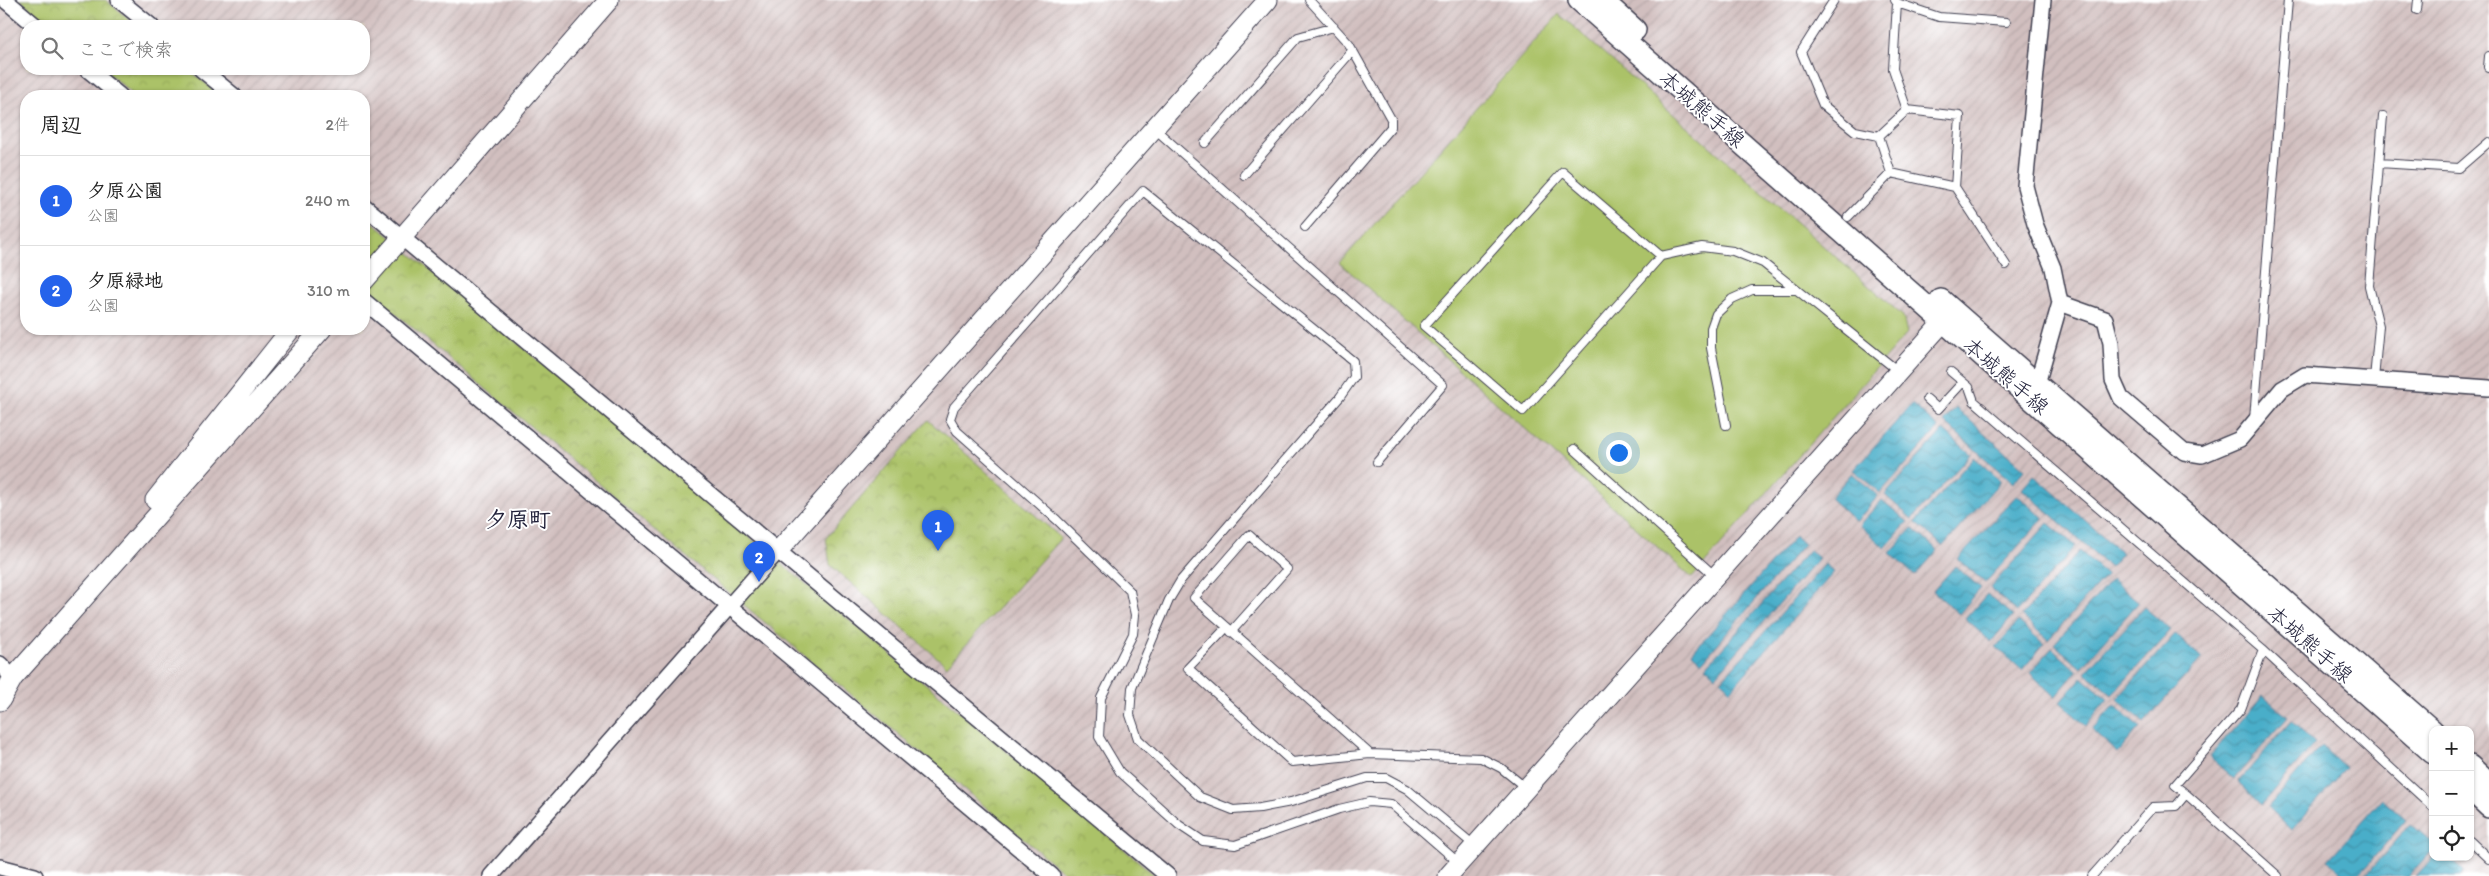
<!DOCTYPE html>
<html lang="ja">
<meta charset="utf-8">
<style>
:root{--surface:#fff;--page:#f2f2f2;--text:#222;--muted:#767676;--line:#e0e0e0;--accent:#2563eb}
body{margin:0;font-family:Itim,"Klee One",sans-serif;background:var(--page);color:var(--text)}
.controls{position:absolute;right:15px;bottom:15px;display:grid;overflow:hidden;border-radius:10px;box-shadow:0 1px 4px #0004}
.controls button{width:45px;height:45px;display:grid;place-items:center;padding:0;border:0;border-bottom:1px solid var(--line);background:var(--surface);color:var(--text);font:25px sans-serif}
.you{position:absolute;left:1618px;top:452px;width:18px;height:18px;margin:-12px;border:4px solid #fff;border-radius:50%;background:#1a73e8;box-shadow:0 0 0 8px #1a73e833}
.badge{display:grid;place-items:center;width:32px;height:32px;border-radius:50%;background:var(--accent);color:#fff;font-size:16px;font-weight:700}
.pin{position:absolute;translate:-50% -41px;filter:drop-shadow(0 1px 2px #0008)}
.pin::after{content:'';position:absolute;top:26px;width:18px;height:15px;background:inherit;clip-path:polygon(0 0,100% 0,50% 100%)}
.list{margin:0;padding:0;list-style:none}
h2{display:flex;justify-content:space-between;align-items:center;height:65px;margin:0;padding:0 20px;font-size:21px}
h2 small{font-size:16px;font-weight:400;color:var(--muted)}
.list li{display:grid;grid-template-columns:32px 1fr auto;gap:15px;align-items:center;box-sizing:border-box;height:90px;padding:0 20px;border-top:1px solid var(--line)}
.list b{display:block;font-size:19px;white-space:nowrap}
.list p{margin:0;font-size:16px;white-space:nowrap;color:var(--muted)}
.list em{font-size:16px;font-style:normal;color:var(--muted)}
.icon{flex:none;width:28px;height:28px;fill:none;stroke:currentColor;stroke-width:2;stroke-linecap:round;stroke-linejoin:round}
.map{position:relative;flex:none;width:2489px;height:876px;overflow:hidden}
.search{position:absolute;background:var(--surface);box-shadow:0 1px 4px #0004;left:20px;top:20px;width:350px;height:55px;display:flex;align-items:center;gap:12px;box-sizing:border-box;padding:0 18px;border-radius:20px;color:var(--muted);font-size:19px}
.panel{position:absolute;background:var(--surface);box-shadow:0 1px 4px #0004;left:20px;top:90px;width:350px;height:245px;border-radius:20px}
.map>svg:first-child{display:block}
.industrial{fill:url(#industrial-furrows);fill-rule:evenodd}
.green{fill:#abc267;stroke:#667251}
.park{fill:url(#park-crowns);stroke:#667251}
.water{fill:url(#water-waves);stroke:#366882}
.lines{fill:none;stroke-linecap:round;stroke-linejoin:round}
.service-casing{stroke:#403f50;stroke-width:10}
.minor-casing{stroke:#403f50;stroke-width:18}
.tertiary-casing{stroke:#403f50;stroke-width:21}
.secondary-casing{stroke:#403f50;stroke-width:24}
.service{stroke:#fff;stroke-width:8}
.minor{stroke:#fff;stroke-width:15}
.tertiary{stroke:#fff;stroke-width:19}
.secondary{stroke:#fff;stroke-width:21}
.labels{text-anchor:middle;stroke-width:4;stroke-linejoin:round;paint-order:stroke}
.street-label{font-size:21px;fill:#22223b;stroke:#fff}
.neighbourhood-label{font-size:22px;font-weight:bold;fill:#22223b;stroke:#fff}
</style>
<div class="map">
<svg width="2489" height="876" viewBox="0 0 2489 876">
<defs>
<pattern id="industrial-furrows" width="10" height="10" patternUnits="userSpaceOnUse" patternTransform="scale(1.25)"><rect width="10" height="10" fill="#d1bfbf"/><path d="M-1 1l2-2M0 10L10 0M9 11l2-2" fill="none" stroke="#b3a4a5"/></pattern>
<pattern id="park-crowns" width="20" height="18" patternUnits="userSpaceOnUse" patternTransform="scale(1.25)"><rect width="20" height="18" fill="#abc267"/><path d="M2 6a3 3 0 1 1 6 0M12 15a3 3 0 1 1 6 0" fill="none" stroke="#93a65a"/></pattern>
<pattern id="water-waves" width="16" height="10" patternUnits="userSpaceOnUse" patternTransform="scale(1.25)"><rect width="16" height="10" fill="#4aaec9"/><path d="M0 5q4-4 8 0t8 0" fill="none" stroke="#3d8da4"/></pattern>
</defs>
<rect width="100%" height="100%" fill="#fff"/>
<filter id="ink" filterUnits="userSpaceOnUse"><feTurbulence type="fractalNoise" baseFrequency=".02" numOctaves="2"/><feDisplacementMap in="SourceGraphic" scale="10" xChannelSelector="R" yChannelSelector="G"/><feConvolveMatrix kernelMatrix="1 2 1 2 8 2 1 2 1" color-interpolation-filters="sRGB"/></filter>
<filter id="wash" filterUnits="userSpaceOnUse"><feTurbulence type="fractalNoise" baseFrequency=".0096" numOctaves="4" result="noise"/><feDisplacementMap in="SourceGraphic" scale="20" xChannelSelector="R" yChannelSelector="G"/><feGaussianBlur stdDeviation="1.12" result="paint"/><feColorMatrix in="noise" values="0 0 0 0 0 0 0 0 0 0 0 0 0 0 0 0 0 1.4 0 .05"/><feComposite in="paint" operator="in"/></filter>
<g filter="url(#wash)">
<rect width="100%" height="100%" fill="#ede6c9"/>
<!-- industrial -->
<path class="industrial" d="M0,0H2489V876H0ZM26,26H364V69H26ZM26,96H364V329H26ZM2433,730H2470V857H2433Z"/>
<!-- green -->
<path class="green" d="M1559,14L1903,316L1907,333L1692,578L1340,263Z"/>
<!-- park -->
<path class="park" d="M20,0H106L137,26H52Z
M103,69H188L221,96H135Z
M364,215L1156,876H1068L364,287Z
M928,420L1061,538L947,666L830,565L826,538Z"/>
<!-- water -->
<path class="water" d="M1912,404L1939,428L1880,493L1853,470Z
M1956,408L2025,469L2013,483L1944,422Z
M1943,430L1971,454L1912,519L1885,495Z
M1974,457L2001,481L1943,546L1915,522Z
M1852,473L1878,496L1856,522L1830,498Z
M2034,475L2122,553L2110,567L2022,489Z
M2017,495L2044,518L1985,583L1958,559Z
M1882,500L1908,522L1885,548L1859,525Z
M2048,523L2076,546L2017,612L1990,588Z
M1912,528L1938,550L1915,576L1890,553Z
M1795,536L1804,544L1702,662L1692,653Z
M1809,550L1819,558L1716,676L1706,667Z
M2080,551L2107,575L2048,640L2021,616Z
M1825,564L1834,572L1731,690L1721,681Z
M1955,566L1981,588L1959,614L1933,591Z
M2112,579L2139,602L2081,668L2054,644Z
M1987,594L2013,616L1991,642L1965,619Z
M2144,607L2171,630L2112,695L2085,672Z
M2018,621L2044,644L2022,670L1996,647Z
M2175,634L2202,658L2144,723L2117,699Z
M2052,648L2077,671L2055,697L2030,673Z
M2082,677L2108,699L2086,726L2060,702Z
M2263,696L2288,717L2234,779L2209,757Z
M2114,705L2140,727L2118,753L2092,730Z
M2291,721L2315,743L2262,805L2238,782Z
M2321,746L2346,768L2292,830L2268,807Z
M2382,799L2406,820L2358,876H2346L2328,860Z
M2411,824L2433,843V849L2409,876H2365Z
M2433,857H2449L2464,871L2460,876H2416Z"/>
</g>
<g filter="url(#ink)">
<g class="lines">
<defs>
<path id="service" d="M1834,0L1801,52L1823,105L1855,131L1879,136
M1895,0L1897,3L1893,69L1907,110
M1897,3L1939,17L2006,22
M2417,10L2418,0
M2488,67L2489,56
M1155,129L1443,385L1377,462
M1205,143L1298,37L1334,27
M2379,163L2459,168L2489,142
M1244,175L1352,51
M1955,187L2006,265
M1848,217L1891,173L1955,187L1960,116L1907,110L1879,136L1891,173
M1305,227L1391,127V119L1349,44L1309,0
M1661,256L1563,172L1424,326L1523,411L1661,256L1702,247L1733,251L1763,263L1898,371
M1951,372L1969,387L1974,401L2263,650L2241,709L2175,785L2186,794L2176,806L2153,807L2092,876
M2374,379L2379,326L2369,286L2383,116
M1927,399L1938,409L1963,382
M2254,419L2288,0
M1726,425L1711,348V328L1716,314L1732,299L1752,290H1796
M1574,449L1715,576
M1227,627L1194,598L1249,535L1287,569L1231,632
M2263,650L2433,807
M1370,754L1227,627L1188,668L1292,762L1370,754L1481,758L1501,768L1526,788
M2186,794L2278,876
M2470,841L2489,859
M1459,863L1391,804L1369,802L1339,809L1235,845L1203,841L1179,825L1120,772L1099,737L1101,698L1133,634L1135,615L1130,591L1057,520L957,431L950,419L954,407L1143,191L1353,361L1354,377L1340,397L1181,580L1169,600L1132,688L1130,715L1138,739L1200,797L1233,810L1260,808L1291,802L1367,778H1386L1407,789L1475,846"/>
<path id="minor" d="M5,0L36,26
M119,0L151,26
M87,69L120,96
M201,69L234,96
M364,206L1168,876
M364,301L1052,876
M2060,303L2105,319L2111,343L2113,380L2121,398L2184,452L2202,455L2240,439L2282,389L2305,375L2489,388
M2037,384L2060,303L2053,268L2035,224L2025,186L2043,0
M0,664L13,678
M0,867L35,876
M491,876L778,551"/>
<path id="tertiary" d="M364,281L609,0
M155,500L291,329
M778,551L1268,0
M0,701L13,678L322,329
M1448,876L1953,311"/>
<path id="secondary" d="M1579,0L2433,753
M1602,0L1635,30
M1941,300L2433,731
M2470,766L2489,784
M2470,789L2489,807"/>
</defs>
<!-- service casing -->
<use href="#service" class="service-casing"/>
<!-- minor casing -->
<use href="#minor" class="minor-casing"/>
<!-- tertiary casing -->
<use href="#tertiary" class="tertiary-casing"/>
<!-- secondary casing -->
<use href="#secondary" class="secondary-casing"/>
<!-- service -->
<use href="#service" class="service"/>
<!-- minor -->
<use href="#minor" class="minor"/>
<!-- tertiary -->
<use href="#tertiary" class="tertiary"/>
<!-- secondary -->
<use href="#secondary" class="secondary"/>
</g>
</g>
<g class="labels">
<!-- street labels -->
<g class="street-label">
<text transform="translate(1702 109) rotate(41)" y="7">本城熊手線</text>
<text transform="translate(2006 376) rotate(41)" y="7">本城熊手線</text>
<text transform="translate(2310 644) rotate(41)" y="7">本城熊手線</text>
</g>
<!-- neighbourhood labels -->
<g class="neighbourhood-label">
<text x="518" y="527">夕原町</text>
</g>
</g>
</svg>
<div class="controls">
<button>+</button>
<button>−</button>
<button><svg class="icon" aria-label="locate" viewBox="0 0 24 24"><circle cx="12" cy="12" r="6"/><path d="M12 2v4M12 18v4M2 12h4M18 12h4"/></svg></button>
</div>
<div class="you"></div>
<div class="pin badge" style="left:938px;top:551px">1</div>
<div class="pin badge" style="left:759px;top:582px">2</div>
<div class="search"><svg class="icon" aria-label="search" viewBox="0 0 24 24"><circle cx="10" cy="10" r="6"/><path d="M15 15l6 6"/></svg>ここで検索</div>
<section class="panel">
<h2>周辺<small>2件</small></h2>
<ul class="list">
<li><span class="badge">1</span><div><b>夕原公園</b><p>公園</p></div><em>240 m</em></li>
<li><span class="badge">2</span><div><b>夕原緑地</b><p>公園</p></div><em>310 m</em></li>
</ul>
</section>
</div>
